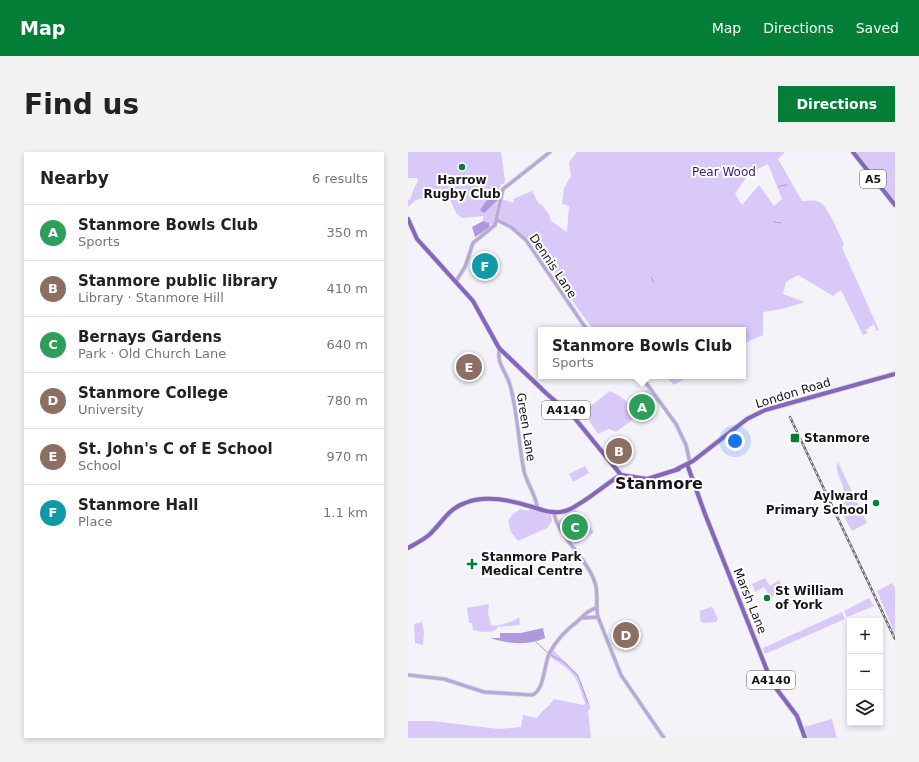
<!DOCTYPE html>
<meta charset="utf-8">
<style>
:root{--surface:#fff;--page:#f2f2f2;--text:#222;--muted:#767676;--line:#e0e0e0;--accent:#027e37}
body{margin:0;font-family:"DejaVu Sans",sans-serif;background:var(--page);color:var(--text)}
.controls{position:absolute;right:12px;bottom:12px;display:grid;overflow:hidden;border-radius:0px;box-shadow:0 2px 6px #0003}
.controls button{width:36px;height:36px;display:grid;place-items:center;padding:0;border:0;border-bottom:1px solid var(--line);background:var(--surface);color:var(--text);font:20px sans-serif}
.you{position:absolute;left:327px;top:289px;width:14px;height:14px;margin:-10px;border:3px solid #fff;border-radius:50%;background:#1a73e8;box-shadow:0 0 0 6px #1a73e833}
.badge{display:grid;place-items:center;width:26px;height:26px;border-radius:50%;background:var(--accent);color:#fff;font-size:13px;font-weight:700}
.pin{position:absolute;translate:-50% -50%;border:2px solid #fff;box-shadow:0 1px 4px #0006}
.popup{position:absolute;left:130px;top:175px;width:208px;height:52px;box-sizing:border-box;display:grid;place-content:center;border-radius:0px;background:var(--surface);filter:drop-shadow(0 1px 3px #0005);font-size:13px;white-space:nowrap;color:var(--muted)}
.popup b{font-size:15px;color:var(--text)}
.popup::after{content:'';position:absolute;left:50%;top:100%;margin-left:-8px;border:8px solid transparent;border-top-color:var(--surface)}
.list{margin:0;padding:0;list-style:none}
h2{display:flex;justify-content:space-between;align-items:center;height:52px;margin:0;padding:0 16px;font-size:17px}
h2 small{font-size:13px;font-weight:400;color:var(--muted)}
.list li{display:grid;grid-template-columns:26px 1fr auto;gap:12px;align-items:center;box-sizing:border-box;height:56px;padding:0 16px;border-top:1px solid var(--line)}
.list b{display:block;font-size:15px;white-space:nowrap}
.list p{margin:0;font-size:13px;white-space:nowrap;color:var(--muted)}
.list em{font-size:13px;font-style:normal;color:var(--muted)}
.icon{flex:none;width:22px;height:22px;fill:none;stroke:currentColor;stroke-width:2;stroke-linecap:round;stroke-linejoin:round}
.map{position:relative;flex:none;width:487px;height:586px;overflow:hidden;border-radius:0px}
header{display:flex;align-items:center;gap:24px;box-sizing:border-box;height:56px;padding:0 20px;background:var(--accent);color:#fff}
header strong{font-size:19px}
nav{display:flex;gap:22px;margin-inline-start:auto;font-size:14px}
.intro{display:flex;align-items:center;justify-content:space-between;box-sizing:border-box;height:96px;padding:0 24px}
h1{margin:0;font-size:28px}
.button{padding:10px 18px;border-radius:0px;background:var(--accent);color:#fff;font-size:14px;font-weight:700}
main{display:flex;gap:24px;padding:0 24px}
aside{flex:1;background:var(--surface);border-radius:0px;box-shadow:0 2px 6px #0003}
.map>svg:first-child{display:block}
.green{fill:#d8c9f9;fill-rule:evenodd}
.water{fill:#af99dc}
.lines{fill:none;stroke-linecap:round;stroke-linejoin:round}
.stream{stroke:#af99dc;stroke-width:1}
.minor-casing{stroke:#d1cfd6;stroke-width:4.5}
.major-casing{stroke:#d1cfd6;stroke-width:5.5}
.minor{stroke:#b8a8d9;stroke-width:3}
.major{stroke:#8665bd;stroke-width:4}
.rail-casing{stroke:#6f6e72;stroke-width:2.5}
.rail{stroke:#fff;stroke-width:1;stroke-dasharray:3;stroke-linecap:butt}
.poi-dot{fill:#027e37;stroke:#fff;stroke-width:1.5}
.labels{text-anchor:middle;stroke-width:4;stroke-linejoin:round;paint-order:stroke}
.shield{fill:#fff;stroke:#5b5b5d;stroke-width:1}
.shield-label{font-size:11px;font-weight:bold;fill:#151517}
.park-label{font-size:12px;fill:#3e1b69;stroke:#fff}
.poi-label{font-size:12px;font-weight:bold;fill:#151517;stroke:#fff;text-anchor:start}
.street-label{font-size:12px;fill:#151517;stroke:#fff}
.district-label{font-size:16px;font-weight:bold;fill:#151517;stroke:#fff}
</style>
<header>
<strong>Map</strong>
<nav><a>Map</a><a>Directions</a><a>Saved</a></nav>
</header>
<div class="intro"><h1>Find us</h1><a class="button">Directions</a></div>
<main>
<aside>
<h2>Nearby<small>6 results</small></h2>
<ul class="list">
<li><span class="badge" style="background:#2e9e5b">A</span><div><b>Stanmore Bowls Club</b><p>Sports</p></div><em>350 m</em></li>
<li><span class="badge" style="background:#8d6e63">B</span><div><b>Stanmore public library</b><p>Library · Stanmore Hill</p></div><em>410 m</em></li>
<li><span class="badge" style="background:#2e9e5b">C</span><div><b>Bernays Gardens</b><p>Park · Old Church Lane</p></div><em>640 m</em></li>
<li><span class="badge" style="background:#8d6e63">D</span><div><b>Stanmore College</b><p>University</p></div><em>780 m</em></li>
<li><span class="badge" style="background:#8d6e63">E</span><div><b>St. John's C of E School</b><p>School</p></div><em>970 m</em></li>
<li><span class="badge" style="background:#0f9aa8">F</span><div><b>Stanmore Hall</b><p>Place</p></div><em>1.1 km</em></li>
</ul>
</aside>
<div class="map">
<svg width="487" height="586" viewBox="0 0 487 586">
<rect width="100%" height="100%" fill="#f5f3fa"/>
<!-- green -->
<path class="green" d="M0,0H93L97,28L96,32H93L90,44L88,41L77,50L81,56L90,48L86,71L82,73L81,71L78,72L75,69V64L54,66L48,61L40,43L36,41L8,48L0,55V47L2,48L6,36L10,29L9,26H0Z
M169,0H377L370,7L394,49C400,49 407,47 413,51C421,57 431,82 436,92L434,96L471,178L467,179L468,177L466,172L460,176L461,177H457L460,181L455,183L433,138L425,144L390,123L378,130L375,142L397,150L374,157L355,160V183L335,192V178H186C176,165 166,152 157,138C139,110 124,81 91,68L93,47L106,51L105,47L124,39L131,52H133L141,62L143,69L159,80L161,54L154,52L156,36L163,24L161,10ZM360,12L374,47L366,54L351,33L334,53L327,42L341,21Z
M447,0H487V50Z
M257,224H281L266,233Z
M240,237L249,249L208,280L201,277L190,282L175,260L202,239L212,244L231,261L223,247Z
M430,310L459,371L444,379C441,374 438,369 436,364C433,355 438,344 435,335C433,327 426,318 430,310Z
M177,314L181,321L165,330L161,322Z
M112,357L120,359L122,357L143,363L144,369L139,376L110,389L103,380L100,369L103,364Z
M167,357L186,380L167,393L149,370L156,365L158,360Z
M357,426L362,434L371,428L376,439L363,445L356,435L347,440L344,432Z
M484,431L487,435V482L469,439Z
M461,446L466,454L439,465L436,459Z
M81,452L80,461L83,473C89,475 106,470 111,465L112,473L88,475L90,476C83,482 73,480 65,478L64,471H61L59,456Z
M303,455L305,456L310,467L308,470L295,471L292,469V459Z
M434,460L437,467L357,502L355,496Z
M14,470L16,480L15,493L7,491L6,472Z
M145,498L170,522L182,554V558H180L183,586H0V569H24L91,577L113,575L115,563L129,566C134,558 141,555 146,547L176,553L177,551C168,524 167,520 142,505Z
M424,567L429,586H400L396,575Z"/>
<!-- water -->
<path class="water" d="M88,41L90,48L76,61L72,58L81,45Z
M75,69L81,71L82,75L67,85L64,75Z
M135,476L137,486C119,494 101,492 82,486H92V481H113Z"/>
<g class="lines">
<!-- stream -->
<path class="stream" d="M371,34L379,33
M366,70L373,71
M243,125L246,130
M128,490L140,501
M143,503L157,511L170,524L180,551"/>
<defs>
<path id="minor" d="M89,68L103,75L118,88L179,178
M48,129L57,115L65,91L87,73L95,37L142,0
M92,196C87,210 99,221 102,233C110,261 110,290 116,319C118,330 130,347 129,356
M233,224L268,272L278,293L282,311
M146,360C148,382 180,407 187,431C191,442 187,454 190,465L213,523L256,586
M174,466L190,465
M0,523L36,527L76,540L124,543C136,539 136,514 141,502C148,488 158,478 170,469C175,464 180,458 188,456"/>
<path id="major" d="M445,0L487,53
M0,67L9,87L65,149L91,196L139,242L165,264L213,323
M279,312L297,362L364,531L389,564L397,586
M269,317L285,309L339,267L357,258L487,222
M213,323L239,327L271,317
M0,396C7,392 15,388 21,383C34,371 40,357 57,351C76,343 102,348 121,354C132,357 145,363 157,359C172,355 197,332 213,323"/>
</defs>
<!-- minor casing -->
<use href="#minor" class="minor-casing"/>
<!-- major casing -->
<use href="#major" class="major-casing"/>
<!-- minor -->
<use href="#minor" class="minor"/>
<!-- major -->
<use href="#major" class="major"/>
<defs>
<path id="rail" d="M382,265L487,487"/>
</defs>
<!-- rail casing -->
<use href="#rail" class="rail-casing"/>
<!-- rail -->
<use href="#rail" class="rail"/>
</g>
<!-- markers -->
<g class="poi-dot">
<circle cx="54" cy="15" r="4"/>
<rect x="382" y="281" width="10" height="10" rx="2"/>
<circle cx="468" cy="351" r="4"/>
<path d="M62 406h4v4h4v4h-4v4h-4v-4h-4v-4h4z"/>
<circle cx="359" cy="446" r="4"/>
</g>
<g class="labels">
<!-- shield labels -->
<g class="shield">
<rect x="452" y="18" width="26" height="18" rx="3"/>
<rect x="134" y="249" width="48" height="18" rx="3"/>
<rect x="339" y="519" width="48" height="18" rx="3"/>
</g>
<g class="shield-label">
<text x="465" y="31">A5</text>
<text x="158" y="262">A4140</text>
<text x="363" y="532">A4140</text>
</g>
<!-- park labels -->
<g class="park-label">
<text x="316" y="24">Pear Wood</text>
</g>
<!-- poi labels -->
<g class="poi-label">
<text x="54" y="32" text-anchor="middle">Harrow<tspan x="54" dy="14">Rugby Club</tspan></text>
<text x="396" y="290">Stanmore</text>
<text x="460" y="348" text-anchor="end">Aylward<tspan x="460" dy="14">Primary School</tspan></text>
<text x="73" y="409">Stanmore Park<tspan x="73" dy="14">Medical Centre</tspan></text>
<text x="367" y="443">St William<tspan x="367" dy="14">of York</tspan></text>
</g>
<!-- street labels -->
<g class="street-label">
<text transform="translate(145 114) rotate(56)" y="4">Dennis Lane</text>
<text transform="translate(385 241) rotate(-17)" y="4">London Road</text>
<text transform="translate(118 275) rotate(81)" y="4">Green Lane</text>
<text transform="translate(342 449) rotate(68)" y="4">Marsh Lane</text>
</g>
<!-- district labels -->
<g class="district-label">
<text x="251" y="337">Stanmore</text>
</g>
</g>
</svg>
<div class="controls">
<button>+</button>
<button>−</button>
<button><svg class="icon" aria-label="layers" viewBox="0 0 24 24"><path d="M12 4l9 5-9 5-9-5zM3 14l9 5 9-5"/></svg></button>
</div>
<div class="you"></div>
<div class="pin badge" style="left:234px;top:255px;background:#2e9e5b">A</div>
<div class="popup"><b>Stanmore Bowls Club</b>Sports</div>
<div class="pin badge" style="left:211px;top:299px;background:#8d6e63">B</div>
<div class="pin badge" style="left:167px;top:375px;background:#2e9e5b">C</div>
<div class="pin badge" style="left:218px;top:483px;background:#8d6e63">D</div>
<div class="pin badge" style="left:61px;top:215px;background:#8d6e63">E</div>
<div class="pin badge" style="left:77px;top:114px;background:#0f9aa8">F</div>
</div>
</main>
